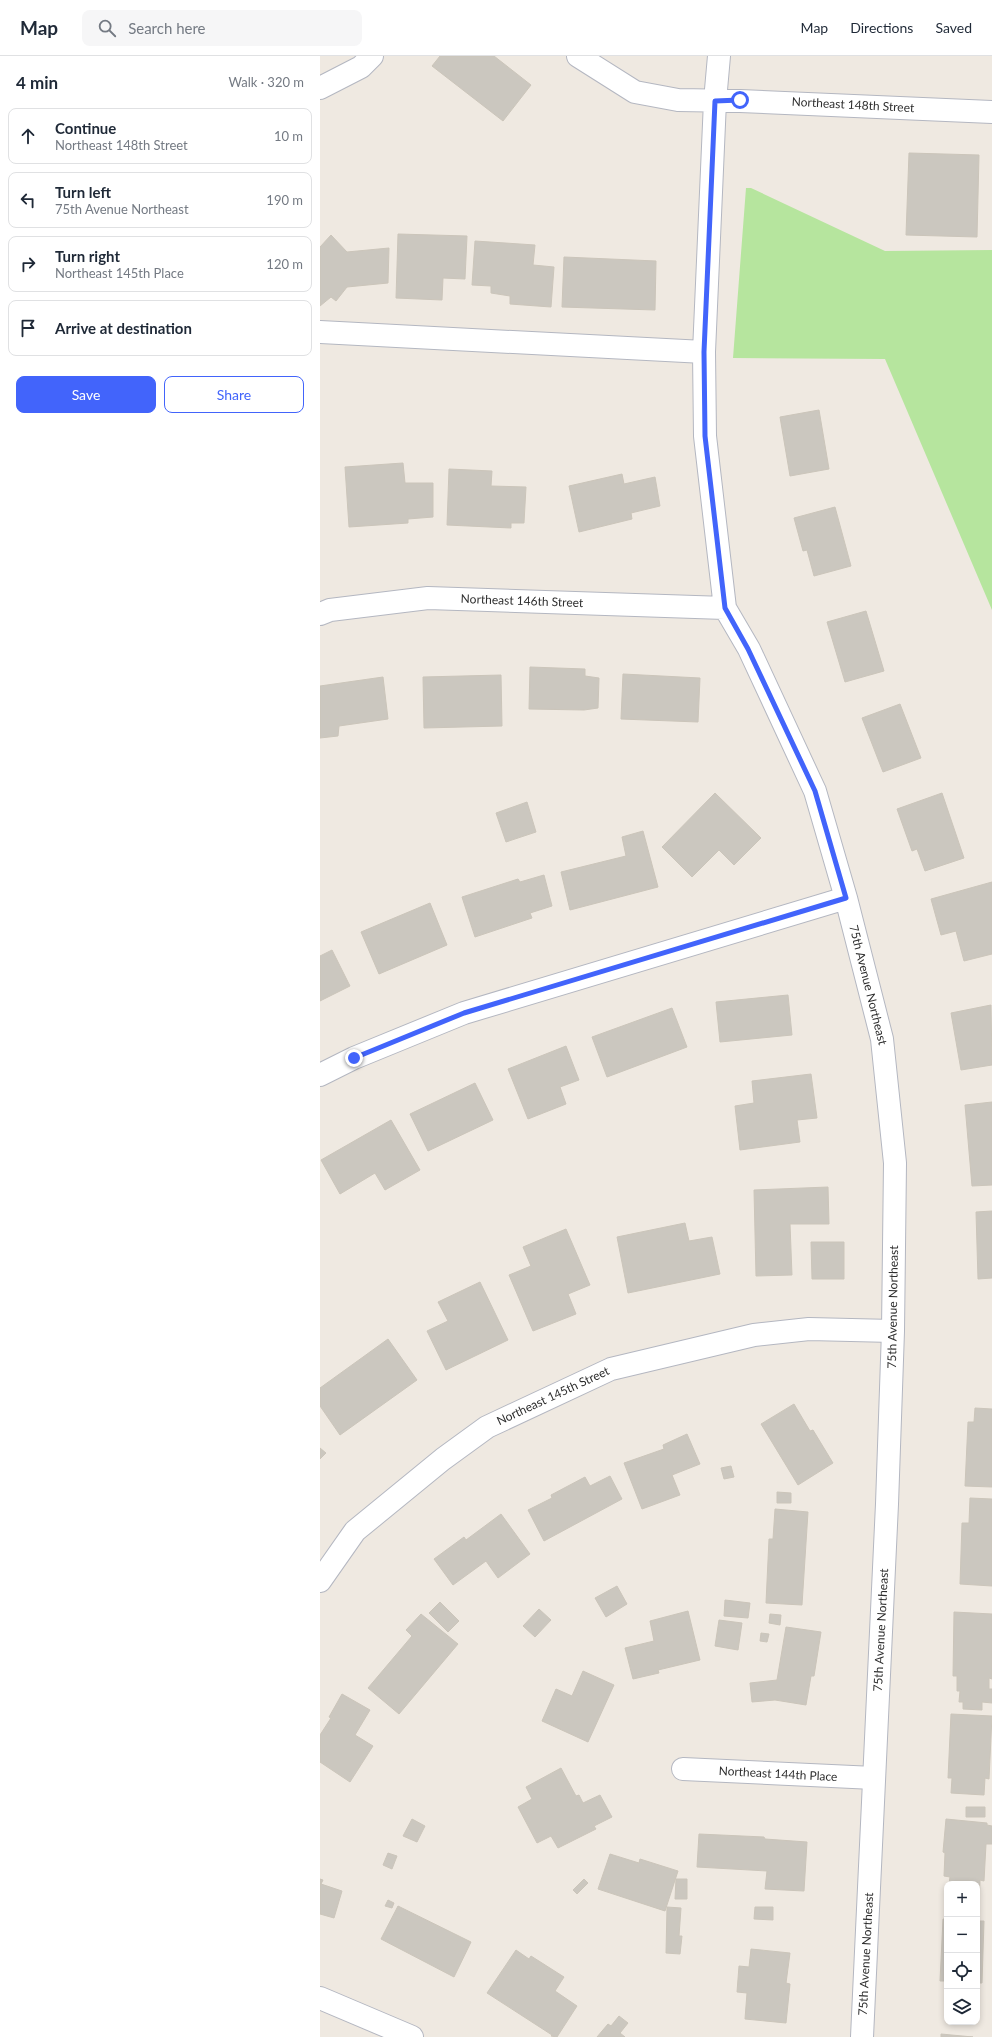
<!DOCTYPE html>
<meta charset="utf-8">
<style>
:root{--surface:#fff;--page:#f6f6f7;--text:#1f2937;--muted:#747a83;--line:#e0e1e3;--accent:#4264fb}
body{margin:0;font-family:Lato,sans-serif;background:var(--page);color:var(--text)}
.controls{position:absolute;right:12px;bottom:12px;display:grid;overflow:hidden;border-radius:8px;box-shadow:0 2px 6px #0003}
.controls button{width:36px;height:36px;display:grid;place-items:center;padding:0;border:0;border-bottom:1px solid var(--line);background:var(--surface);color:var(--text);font:20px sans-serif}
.stop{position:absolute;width:12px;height:12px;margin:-9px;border:3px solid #4264fb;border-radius:50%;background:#fff}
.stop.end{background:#4264fb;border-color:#fff;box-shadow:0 1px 4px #0008}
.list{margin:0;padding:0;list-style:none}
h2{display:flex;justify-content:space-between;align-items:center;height:52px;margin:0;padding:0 16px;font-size:17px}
h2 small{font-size:13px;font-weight:400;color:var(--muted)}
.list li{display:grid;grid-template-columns:26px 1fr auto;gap:12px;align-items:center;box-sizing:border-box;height:56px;margin:0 8px 8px;padding:0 8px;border:1px solid var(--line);border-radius:8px}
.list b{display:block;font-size:15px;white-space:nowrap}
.list p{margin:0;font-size:13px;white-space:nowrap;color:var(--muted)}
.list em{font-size:13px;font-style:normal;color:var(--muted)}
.actions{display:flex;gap:8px;padding:12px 16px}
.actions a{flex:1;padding:9px 0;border:1px solid var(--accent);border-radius:8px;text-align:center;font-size:14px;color:var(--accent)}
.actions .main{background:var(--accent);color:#fff}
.icon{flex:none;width:22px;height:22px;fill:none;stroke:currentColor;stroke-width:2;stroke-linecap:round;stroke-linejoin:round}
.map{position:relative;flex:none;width:672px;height:1981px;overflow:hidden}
header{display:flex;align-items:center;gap:24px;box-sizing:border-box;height:56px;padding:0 20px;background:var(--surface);border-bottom:1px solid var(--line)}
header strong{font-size:19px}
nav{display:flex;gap:22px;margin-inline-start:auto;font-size:14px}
.search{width:280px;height:36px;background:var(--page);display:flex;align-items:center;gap:10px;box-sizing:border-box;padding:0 14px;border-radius:8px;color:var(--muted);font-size:15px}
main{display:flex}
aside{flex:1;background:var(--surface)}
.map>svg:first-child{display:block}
.green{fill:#b6e59e}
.building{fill:#cbc7bf;stroke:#cbc5ba}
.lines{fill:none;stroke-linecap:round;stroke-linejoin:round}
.street-casing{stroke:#b4b7c1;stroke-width:24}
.street{stroke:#fff;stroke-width:22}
.route{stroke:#4264fb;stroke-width:5}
.labels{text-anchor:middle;stroke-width:4;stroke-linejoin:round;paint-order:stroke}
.street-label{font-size:12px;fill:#2e2e2e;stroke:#fff}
</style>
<header>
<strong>Map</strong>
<div class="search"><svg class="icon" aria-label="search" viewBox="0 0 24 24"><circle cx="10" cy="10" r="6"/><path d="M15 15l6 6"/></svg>Search here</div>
<nav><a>Map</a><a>Directions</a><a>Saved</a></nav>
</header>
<main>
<aside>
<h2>4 min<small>Walk · 320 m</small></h2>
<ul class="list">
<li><svg class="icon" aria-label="ahead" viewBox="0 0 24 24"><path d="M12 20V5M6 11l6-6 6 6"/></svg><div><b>Continue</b><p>Northeast 148th Street</p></div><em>10 m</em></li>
<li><svg class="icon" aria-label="left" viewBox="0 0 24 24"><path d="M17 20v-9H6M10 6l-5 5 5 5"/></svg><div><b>Turn left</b><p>75th Avenue Northeast</p></div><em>190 m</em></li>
<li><svg class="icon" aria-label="right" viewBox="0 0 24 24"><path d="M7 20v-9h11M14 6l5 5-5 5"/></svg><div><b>Turn right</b><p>Northeast 145th Place</p></div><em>120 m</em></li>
<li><svg class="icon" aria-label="arrive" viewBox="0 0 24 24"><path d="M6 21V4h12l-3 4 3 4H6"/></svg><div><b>Arrive at destination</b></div></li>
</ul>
<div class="actions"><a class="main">Save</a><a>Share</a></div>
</aside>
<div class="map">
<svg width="672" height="1981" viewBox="0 0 672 1981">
<rect width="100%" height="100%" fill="#efe9e1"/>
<!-- green -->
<path class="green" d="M426,132H431L565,195L672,194V554L565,303L413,302Z"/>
<!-- building -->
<path class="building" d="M120,0H174L211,29L183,65L112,10Z
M589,97L659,99L657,181L586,179Z
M78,178L147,180L145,223L123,222L122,244L76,242Z
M11,179L27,196L69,192L68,227L27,231L16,245L11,241L0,250V191Z
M155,185L215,189L213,209L234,211L231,251L190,248V240L171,237V230L152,229Z
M244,201L336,205L335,254L242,251Z
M499,354L509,413L470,420L460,361Z
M83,407L85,427H113V461L88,463V467L29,471L25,411Z
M129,413L172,415L171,430L206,431L204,467H191V472L127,469Z
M302,418L304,428L335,421L340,450L311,457L312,463L259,476L249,430Z
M515,451L531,510L494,520L487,494L483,495L474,462Z
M546,555L564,615L525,626L507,566Z
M210,611L265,613V620L279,622L278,652L264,654L209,653Z
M303,618L380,622L378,666L301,663Z
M181,619L182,670L104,672L103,621Z
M63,621L68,663L19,670L18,680L0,682V630Z
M580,648L601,702L563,716L542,662Z
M395,737L441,782L414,809L399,794L372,821L342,791Z
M622,737L644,802L605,815L597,793L592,795L577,753Z
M207,746L216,776L186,786L176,757Z
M323,775L338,831L250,854L241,816L306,800L302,781Z
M224,819L232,850L210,857L212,862L155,881L142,841L198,823L200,826Z
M672,826V898L644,905L636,875L621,879L611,843Z
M110,847L127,889L59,918L41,876Z
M12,894L30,930L0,945V900Z
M468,939L472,979L400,986L396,946Z
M671,949L672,1009L641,1014L631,957Z
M352,952L367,991L287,1021L272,981Z
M246,990L259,1024L240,1031L246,1048L208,1063L188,1013Z
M491,1018L497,1062L477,1064L480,1086L420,1094L415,1050L434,1047L432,1025Z
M155,1027L173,1064L108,1095L90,1058Z
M672,1046V1129L652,1130L645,1049Z
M71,1064L100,1114L65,1134L55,1117L20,1138L1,1104Z
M508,1131L509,1168H470L472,1219L436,1220L434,1134Z
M672,1155V1222L658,1223L656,1156Z
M365,1167L369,1185L392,1181L400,1218L308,1237L297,1181Z
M246,1173L270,1229L248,1238L256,1258L213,1275L189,1219L211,1210L203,1191Z
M491,1186H524V1223H492Z
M160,1226L188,1284L126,1314L107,1275L128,1265L118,1246Z
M68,1283L97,1324L20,1379L0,1350V1332Z
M474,1348L490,1375L493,1374L513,1407L478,1429L441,1368Z
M655,1352L672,1353V1431L645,1430L648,1366H654Z
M367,1378L380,1408L352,1419L360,1439L322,1453L304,1407L344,1393L343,1389Z
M0,1392L6,1397L0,1403Z
M411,1410L414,1421L404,1423L401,1412Z
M290,1420L302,1443L224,1485L208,1454L232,1442L231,1439L265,1421L270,1430Z
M457,1436L471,1437V1447H457Z
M650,1442L672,1443V1530L640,1528L642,1467H649Z
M455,1453L488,1456L482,1549L446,1547L449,1483H453Z
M181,1458L210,1498L178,1522L166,1505L133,1529L114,1503L144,1481L146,1484Z
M297,1530L307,1548L286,1561L275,1542Z
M405,1544L430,1547L428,1562L404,1560Z
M120,1546L139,1565L128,1576L109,1557Z
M219,1553L231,1564L215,1581L203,1570Z
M368,1555L380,1604L338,1614L339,1617L313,1623L305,1592L334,1585L330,1565Z
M634,1556L672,1558V1623L669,1622V1633H672V1647L662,1646V1654L643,1653V1646H639L640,1635H637V1620H633Z
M101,1558L138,1588L79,1658L48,1632L92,1580L86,1574Z
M450,1558L461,1559L460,1569L449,1567Z
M399,1564L422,1567L418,1594L395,1590Z
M466,1571L501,1576L494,1620H491L486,1649L455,1644L432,1646L430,1627L457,1624Z
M441,1577L449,1578L447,1586L440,1585Z
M263,1615L294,1629L268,1686L222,1665L236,1633L252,1640Z
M22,1638L50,1654L35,1679L53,1690L30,1726L0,1706V1679L11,1662L9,1661Z
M631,1658L672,1660L669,1723L665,1722L664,1739L631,1737L632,1722H628Z
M241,1712L256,1740L259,1739L263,1747L280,1739L292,1761L274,1770L276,1773L238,1792L231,1780L217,1787L198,1751L212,1743L206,1731Z
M646,1751H665V1761H646Z
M92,1763L105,1770L97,1786L83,1780Z
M626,1763L667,1767V1769L672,1770V1788H666L664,1825L660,1824L659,1850H657V1828H629L630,1821L624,1820L625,1797L623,1796Z
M379,1778L444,1781L445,1783L487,1786L484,1835L445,1833L447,1815L377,1811Z
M68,1797L77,1800L72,1813L63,1809Z
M290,1798L319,1807L320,1803L358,1815L345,1855L278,1833Z
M0,1823L3,1824L1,1828L22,1835L14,1862L0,1858Z
M264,1823L268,1827L257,1838L253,1834Z
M356,1823H367V1843H355Z
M68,1844L74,1847L72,1852L65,1850Z
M78,1850L151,1886L134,1921L61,1883Z
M347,1851L361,1852L359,1880H362L360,1898L346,1897Z
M435,1851H453V1864L434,1863Z
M623,1863H627V1952L625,1951L626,1925H620Z
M657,1865H664L662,1927H658L657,1938Z
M431,1893L470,1897L466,1927L470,1928L466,1967L425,1963L427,1937L417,1936L419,1910L429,1911Z
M196,1894L209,1903L211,1900L244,1921L235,1935L257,1950L237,1981L231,1980L232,1979L167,1937Z
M299,1960L308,1967L300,1977L305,1981H277L288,1968L291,1970Z
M621,1978L653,1981H621Z"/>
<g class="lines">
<defs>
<path id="street" d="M258,0L315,36L358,44L420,45L672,56
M399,0L395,45L384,296L385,380L405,552L429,593L495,735L526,842L562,983L575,1107L573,1275L567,1448L542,1981
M0,32L41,11L52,0
M0,276L384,296
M0,558L10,554L108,542L405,552
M0,1019L34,1002L144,957L526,842
M0,1525L35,1475L123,1403L167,1371L291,1313L434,1279L489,1273L573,1275
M363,1713L554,1722
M0,1942L92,1981"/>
</defs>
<!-- street casing -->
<use href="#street" class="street-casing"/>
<!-- street -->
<use href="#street" class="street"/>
</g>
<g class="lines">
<!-- route -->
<path class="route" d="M34,1002L144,957L526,842L495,735L428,593L405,552L385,380L384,296L395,45L420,44"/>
</g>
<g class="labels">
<!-- street labels -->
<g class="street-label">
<text transform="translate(533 49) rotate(3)" y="4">Northeast 148th Street</text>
<text transform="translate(202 545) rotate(2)" y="4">Northeast 146th Street</text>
<text transform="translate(548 929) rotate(76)" y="4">75th Avenue Northeast</text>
<text transform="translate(573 1251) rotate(-89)" y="4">75th Avenue Northeast</text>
<text transform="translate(233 1340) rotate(-25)" y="4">Northeast 145th Street</text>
<text transform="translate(561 1574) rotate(-87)" y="4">75th Avenue Northeast</text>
<text transform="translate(458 1718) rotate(3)" y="4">Northeast 144th Place</text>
<text transform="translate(546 1898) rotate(-87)" y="4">75th Avenue Northeast</text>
</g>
</g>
</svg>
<div class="controls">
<button>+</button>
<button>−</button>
<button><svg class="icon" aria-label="locate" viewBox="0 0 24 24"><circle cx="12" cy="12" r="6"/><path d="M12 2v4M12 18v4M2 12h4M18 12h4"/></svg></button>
<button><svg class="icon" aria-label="layers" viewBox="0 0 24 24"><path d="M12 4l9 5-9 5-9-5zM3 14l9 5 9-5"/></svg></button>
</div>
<div class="stop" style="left:420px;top:44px"></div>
<div class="stop end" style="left:34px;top:1002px"></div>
</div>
</main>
